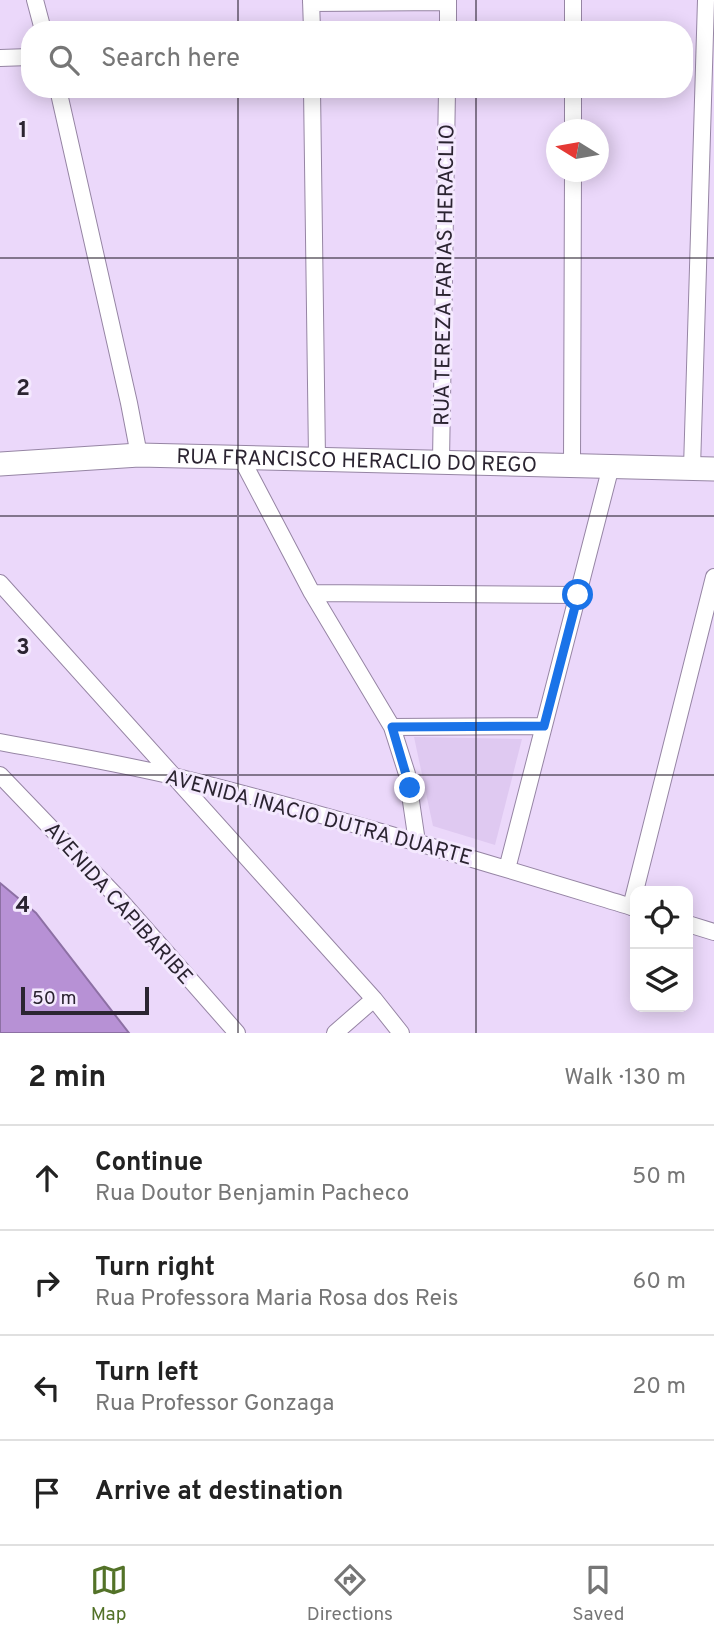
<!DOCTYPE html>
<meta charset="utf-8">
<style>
:root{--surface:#fff;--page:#f6f6f6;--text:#222;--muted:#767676;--line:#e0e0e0;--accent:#537228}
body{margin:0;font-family:Overpass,sans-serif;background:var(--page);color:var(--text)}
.controls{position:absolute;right:21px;bottom:21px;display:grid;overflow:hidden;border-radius:14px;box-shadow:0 4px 18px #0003}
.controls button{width:63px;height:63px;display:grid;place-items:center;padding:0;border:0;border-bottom:2px solid var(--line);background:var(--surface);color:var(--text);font:35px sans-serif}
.compass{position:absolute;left:546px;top:119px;width:63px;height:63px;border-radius:50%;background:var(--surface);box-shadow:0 4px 18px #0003;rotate:281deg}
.scale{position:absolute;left:21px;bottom:18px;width:128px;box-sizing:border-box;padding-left:7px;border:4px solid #2b2431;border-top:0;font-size:19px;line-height:24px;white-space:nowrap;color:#2b2431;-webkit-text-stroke:5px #f4e9fe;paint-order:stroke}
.stop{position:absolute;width:21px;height:21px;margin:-16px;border:5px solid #1a73e8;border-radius:50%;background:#fff}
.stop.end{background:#1a73e8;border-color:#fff;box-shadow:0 2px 7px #0008}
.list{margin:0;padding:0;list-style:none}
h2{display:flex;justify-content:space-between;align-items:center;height:91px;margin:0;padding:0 28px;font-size:30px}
h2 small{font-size:23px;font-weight:400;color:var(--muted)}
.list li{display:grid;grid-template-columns:46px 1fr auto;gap:21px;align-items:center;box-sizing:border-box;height:105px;padding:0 28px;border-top:2px solid var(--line)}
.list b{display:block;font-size:26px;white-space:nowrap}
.list p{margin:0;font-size:23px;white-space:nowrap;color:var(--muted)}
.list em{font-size:23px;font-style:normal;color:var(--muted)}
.icon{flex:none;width:38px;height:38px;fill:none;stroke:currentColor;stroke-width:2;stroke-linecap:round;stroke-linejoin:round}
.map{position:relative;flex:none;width:714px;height:1033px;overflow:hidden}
.search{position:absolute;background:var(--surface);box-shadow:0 4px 18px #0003;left:21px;right:21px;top:21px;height:77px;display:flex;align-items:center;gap:18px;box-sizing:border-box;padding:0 24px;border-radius:28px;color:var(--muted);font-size:26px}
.sheet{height:511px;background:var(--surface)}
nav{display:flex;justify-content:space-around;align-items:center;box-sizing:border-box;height:98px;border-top:2px solid var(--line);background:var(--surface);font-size:19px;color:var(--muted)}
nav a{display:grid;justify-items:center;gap:4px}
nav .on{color:var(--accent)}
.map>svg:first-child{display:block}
.built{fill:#dfc9f1}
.water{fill:#b791d5;stroke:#8d70a4;stroke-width:2}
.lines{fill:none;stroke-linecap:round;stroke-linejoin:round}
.street-casing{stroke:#9685a4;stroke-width:18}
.secondary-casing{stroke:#9685a4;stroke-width:25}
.street{stroke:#fff;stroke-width:16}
.secondary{stroke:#fff;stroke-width:23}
.route{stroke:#1a73e8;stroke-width:9}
.grid{fill:none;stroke:#2b2431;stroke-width:2;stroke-opacity:0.55}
.labels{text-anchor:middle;stroke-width:6;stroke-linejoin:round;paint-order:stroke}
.street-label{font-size:21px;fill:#2b2431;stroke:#f4e9fe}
.grid-label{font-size:23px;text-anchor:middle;font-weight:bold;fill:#2b2431;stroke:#f4e9fe;stroke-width:6;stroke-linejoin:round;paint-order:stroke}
</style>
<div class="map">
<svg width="714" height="1033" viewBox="0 0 714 1033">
<rect width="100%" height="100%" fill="#ebd8fa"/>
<!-- built -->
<path class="built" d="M414,737L522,739L495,845L433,826Z"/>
<!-- water -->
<path class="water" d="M0,883L36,913L129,1033H0Z"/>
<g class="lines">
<defs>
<path id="street" d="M35,0L43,30
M311,0L312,30
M311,3L448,2
M448,30V0
M573,30V0
M0,58L30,57
M58,89L129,403L139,455
M312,89L317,458
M573,130V89
M240,456L312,593L392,727L407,774L417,842
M441,461L447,89
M572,464L573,172
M692,468L706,0
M0,583L374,999L401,1033
M312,593L578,595
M392,727L544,726
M0,742C59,753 118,763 177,777C331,815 483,862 635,908
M0,775L120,900L237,1033
M507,869L611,466
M631,907L714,577
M688,924L714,932
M335,1033L374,999"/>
<g id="secondary">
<path id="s1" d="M0,464L139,455L714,469"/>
</g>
</defs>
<!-- street casing -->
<use href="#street" class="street-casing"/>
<!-- secondary casing -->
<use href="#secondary" class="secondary-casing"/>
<!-- street -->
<use href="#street" class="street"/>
<!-- secondary -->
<use href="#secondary" class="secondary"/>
</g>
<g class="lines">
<!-- route -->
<path class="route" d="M410,788L392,727L544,726L578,595"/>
</g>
<!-- grid -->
<path class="grid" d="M238,0V30M476,0V30M238,89V1033M476,89V1033M0,258H714M0,516H714M0,775H714"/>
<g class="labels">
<!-- street labels -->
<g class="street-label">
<text transform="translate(444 275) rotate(-89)" y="7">RUA TEREZA FARIAS HERACLIO</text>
<text dy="7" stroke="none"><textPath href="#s1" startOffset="357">RUA FRANCISCO HERACLIO DO REGO</textPath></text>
<text transform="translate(319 817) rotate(15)" y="7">AVENIDA INACIO DUTRA DUARTE</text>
<text transform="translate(119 903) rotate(48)" y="7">AVENIDA CAPIBARIBE</text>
</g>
</g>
<g class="grid-label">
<text x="23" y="137">1</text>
<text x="23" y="395">2</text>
<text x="23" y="654">3</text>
<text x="23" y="912">4</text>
</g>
</svg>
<div class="controls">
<button><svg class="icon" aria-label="locate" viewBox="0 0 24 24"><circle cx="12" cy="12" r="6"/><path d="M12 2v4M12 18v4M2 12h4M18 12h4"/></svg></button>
<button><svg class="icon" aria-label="layers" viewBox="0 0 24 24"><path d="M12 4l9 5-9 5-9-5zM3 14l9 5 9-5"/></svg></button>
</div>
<svg class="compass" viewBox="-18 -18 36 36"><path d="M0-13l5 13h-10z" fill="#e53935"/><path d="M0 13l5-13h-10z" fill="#767676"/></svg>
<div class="scale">50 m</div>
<div class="stop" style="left:578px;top:595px"></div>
<div class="stop end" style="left:410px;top:788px"></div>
<div class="search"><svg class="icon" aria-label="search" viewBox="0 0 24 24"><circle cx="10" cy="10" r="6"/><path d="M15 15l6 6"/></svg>Search here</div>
</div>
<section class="sheet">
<h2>2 min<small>Walk · 130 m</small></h2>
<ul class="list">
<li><svg class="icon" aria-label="ahead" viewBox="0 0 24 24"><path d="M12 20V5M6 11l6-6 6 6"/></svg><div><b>Continue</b><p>Rua Doutor Benjamin Pacheco</p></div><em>50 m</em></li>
<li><svg class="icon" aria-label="right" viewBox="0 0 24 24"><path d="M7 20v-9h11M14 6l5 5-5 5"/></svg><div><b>Turn right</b><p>Rua Professora Maria Rosa dos Reis</p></div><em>60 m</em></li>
<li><svg class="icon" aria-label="left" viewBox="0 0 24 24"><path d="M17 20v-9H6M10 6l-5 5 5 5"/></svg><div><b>Turn left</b><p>Rua Professor Gonzaga</p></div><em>20 m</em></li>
<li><svg class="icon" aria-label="arrive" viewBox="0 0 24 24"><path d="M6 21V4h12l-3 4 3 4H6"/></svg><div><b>Arrive at destination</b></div></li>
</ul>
</section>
<nav>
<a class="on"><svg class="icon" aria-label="map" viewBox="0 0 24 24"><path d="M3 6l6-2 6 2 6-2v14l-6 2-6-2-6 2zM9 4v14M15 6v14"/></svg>Map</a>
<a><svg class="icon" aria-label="directions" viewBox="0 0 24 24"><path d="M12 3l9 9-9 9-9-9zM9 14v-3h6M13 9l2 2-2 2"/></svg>Directions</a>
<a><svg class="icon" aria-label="saved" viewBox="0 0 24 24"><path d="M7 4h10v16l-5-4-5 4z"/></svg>Saved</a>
</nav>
